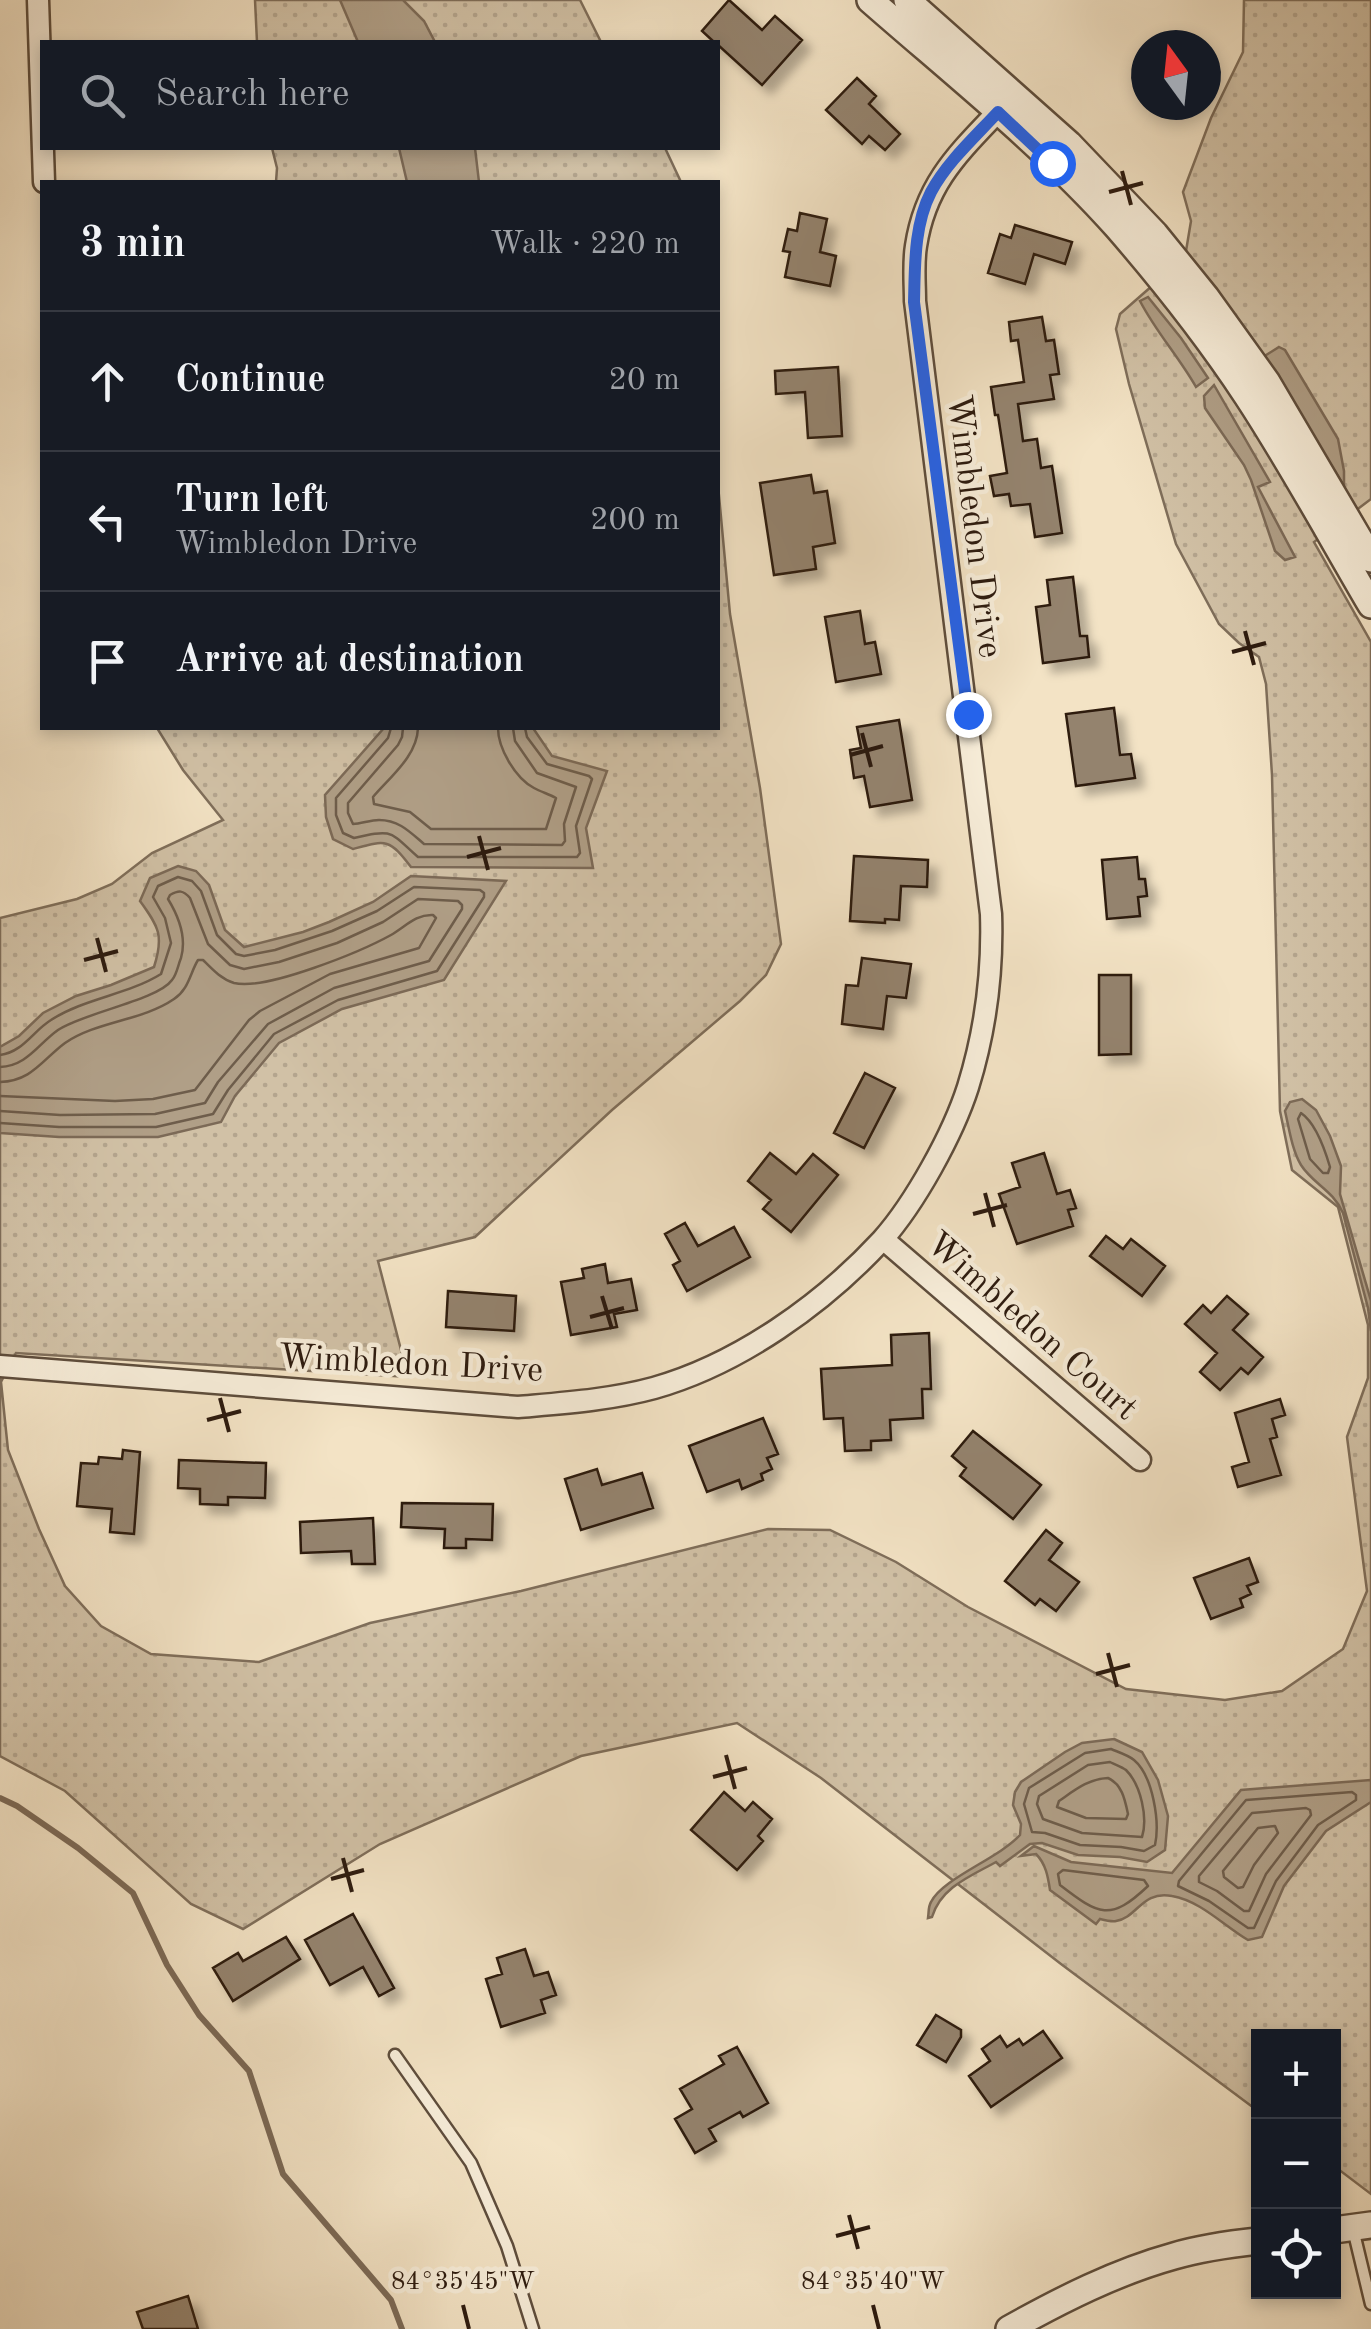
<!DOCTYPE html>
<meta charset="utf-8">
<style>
:root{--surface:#171b24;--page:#20242c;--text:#f1f3f6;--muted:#9ea1a6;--line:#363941}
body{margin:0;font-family:"Old Standard TT",serif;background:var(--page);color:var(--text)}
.controls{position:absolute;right:30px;bottom:30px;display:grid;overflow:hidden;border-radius:0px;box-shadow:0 5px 15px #0003}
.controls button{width:90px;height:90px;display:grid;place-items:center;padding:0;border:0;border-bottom:2px solid var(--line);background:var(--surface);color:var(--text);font:50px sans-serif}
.compass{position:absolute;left:1131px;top:30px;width:90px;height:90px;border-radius:50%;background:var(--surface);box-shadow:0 5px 15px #0003;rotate:345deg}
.stop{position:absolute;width:30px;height:30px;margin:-22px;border:8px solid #2563eb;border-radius:50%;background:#fff}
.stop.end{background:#2563eb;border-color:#fff;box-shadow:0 2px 10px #0008}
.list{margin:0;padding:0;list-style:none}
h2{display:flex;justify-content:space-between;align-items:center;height:130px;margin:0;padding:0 40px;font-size:42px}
h2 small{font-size:32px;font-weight:400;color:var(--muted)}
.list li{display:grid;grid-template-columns:65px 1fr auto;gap:30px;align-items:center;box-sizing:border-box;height:140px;padding:0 40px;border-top:2px solid var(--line)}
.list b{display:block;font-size:38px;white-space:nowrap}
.list p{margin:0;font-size:32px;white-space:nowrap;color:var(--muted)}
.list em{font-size:32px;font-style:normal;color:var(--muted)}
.icon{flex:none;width:55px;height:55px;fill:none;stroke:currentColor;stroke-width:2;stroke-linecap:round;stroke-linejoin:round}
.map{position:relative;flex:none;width:1371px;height:2329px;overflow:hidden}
.search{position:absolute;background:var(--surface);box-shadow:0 5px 15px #0003;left:40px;top:40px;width:680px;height:110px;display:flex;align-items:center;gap:25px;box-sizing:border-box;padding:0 35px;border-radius:0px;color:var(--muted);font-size:38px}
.panel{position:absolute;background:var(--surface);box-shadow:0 5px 15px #0003;left:40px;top:180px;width:680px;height:550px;border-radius:0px}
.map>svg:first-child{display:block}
.grass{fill:url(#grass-dots);stroke:#7f6e5a;stroke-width:2.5}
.water{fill:#b09f87;stroke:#7c6a57;stroke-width:2.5}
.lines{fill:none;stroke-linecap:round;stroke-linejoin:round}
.shore{stroke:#6e5d4b;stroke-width:2.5}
.stream{stroke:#7c6a57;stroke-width:6}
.building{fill:#94836e;stroke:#2d1b0f;stroke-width:2.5;filter:url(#shadow)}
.service-casing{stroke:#5e4d3c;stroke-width:15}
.minor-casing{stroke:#5e4d3c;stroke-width:25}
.tertiary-casing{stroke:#5e4d3c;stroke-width:30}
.service{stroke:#f7edd9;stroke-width:10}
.minor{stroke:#f7edd9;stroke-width:20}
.tertiary{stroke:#f7edd9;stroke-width:25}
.route{stroke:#2563eb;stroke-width:12}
.ticks{fill:none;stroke:#2d1b0f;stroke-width:4}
.labels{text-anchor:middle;stroke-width:9;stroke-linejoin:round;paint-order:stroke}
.street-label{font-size:35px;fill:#2d1b0f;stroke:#f7edd9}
.ticks-label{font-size:25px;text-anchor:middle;fill:#2d1b0f;stroke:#f7edd9;stroke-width:9;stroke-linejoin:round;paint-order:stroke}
</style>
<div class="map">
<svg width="1371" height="2329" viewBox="0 0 1371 2329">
<defs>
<pattern id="grass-dots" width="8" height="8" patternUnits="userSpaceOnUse" patternTransform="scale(2.5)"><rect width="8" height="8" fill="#d1c1a6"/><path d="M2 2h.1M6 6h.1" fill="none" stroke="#b4a58e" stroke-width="1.8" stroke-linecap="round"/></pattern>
<filter id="shadow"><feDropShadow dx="9" dy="9" stdDeviation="5" flood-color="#0004"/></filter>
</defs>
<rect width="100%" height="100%" fill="#f3e3c5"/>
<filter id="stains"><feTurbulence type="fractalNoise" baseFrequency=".002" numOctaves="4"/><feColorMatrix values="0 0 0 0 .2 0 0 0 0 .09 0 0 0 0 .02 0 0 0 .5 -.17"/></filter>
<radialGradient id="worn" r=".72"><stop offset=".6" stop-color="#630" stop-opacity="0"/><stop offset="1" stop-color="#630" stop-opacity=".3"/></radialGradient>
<!-- grass -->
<path class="grass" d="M255,0H580L601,42H257Z
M1244,0H1371V499L1314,542L1371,642V2194L1334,2166V2036H1258V2111L1061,1964L821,1778L737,1723L581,1756L380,1844L243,1929L191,1904L65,1791L0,1756V918L77,899L112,884L152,853L223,820L183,770L157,728H718V485L730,614L760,788L781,944L766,975L740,1001L612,1110L475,1237L378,1261L408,1377L16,1353L1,1382L8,1450L39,1529L65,1586L101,1626L151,1654L259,1662L370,1623L521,1591L768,1529L830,1530L896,1562L968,1607L1126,1689L1225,1700L1282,1691L1343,1649L1367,1591L1347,1437L1368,1378V1325L1338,1207L1292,1170L1280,1111L1272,775L1266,684L1259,657L1239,643L1219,624L1176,544L1129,384L1116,329L1120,314L1185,257L1191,221L1183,192L1211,118L1243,52Z
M272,148H665L681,182H276L277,168Z"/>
<!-- water -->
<path class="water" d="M340,0H403L424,21L435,42H358Z
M399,148H475L479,182H407Z
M1148,297L1181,338L1208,378L1196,387C1179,357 1156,332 1140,301Z
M1279,347L1285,350L1338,439L1344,471V486L1263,357Z
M1214,385L1270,482L1258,487L1295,557L1285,560L1275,551L1251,480L1244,465L1205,408L1204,396Z
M384,728H533L552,756L607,771L586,828L593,868L411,867C389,838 386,840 353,849L333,839L326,817L325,795Z
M178,866L196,871L209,885L225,930L244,947L303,932L329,922L373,902L411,876L506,881L444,980L342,1009L279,1043L235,1096L221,1122L158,1137H59L0,1133V1047L19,1036L43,1013L76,996L111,985L154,967C164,936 159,927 140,901L150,878Z
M1302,1099L1316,1110L1330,1136L1341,1166L1340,1194L1371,1301V1331L1368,1308L1343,1213C1333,1190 1313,1184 1301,1165C1292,1150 1289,1128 1285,1111L1290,1102Z
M1114,1739L1142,1752L1158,1780L1168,1816L1165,1850L1147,1862L1120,1857L1078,1855L1042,1843L1030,1844L1000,1866L996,1862C971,1876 941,1887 932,1917L928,1918C929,1912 928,1907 931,1902C943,1878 998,1859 1020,1835L1021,1824L1013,1805L1015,1792L1021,1782L1065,1752L1082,1743Z
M1371,1780V1802L1326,1831L1284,1886L1262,1937L1248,1940C1224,1926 1201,1901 1172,1896C1142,1890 1137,1918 1116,1921C1112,1922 1104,1920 1100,1919L1096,1924L1050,1890C1048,1877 1046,1864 1036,1854L1021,1856L1034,1846L1071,1862L1172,1873L1241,1790Z"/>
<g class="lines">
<!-- shore -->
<path class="shore" d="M391,728L388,738L336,798V815L343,833L354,838C394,829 389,831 418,857H577L580,853L576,826L592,779L589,776L547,764L527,737L525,728
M403,728L402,737L398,745L348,803V813L353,824C361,824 370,820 379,820C399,820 410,832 424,844L562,845L565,841L564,824L576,787L537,773L515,741L513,728
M418,728C417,756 391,776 373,797L374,804L410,812L431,829H546L556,798C549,794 541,792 534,788C515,778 498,748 498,728
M0,1055C23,1052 33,1031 51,1020C85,998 127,995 161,974L171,943L165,918L153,897L158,886L178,877L192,881L201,891L217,935L236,954L244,956L275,950L332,931L377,911L414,887L480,890L484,893V897L437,971L338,1000L274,1034L228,1090L213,1114L156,1127H59L0,1123
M0,1067C27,1066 38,1044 58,1030C83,1013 158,1000 172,980C177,974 178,965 181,958C187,937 179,917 168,899L170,895C179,890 183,890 190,898L208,944L230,965L244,969L279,962L337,943L383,922L418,899L458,901L462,905V909L429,961L334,988L268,1024L218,1082L205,1103L155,1114L60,1115L0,1111
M0,1082C32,1081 42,1060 65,1043C97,1021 142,1021 174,999C189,989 190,973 198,960H203C212,969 221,979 234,983C266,991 362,951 391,935C405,927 416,914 433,915L436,918L419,948L330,974L260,1011L249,1020L195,1090L153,1099L115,1101L0,1096
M1301,1113C1316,1123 1325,1150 1330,1167L1328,1173H1323L1310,1159L1298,1119Z
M1111,1749C1118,1752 1128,1755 1134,1760C1153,1776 1160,1822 1155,1845L1144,1851L1121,1847L1080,1845L1045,1833L1032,1832L1024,1804L1029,1788L1085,1753Z
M1110,1762C1112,1763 1124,1768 1126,1770C1141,1785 1148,1818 1142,1837L1082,1833L1043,1819L1037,1804L1039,1796L1088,1765Z
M1108,1778C1122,1784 1125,1800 1128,1814L1126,1819L1086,1818L1057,1807L1059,1801C1075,1790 1088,1779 1108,1778Z
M1352,1792L1356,1795V1800L1318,1825L1276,1881L1254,1928H1248L1209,1901L1178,1886L1179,1881L1246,1800Z
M1306,1808L1310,1810L1311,1815L1266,1874L1249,1911H1244L1217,1891L1199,1882V1876L1252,1813Z
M1275,1826L1278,1833L1254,1865L1243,1887L1238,1888L1224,1877L1223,1871L1258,1828Z
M1063,1870L1144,1880L1148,1886C1110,1922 1099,1915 1060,1885L1058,1874Z"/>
<!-- stream -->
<path class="stream" d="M0,1798L17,1806L78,1848L133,1893L167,1965L199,2015L249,2071L283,2174L391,2300L402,2329"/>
</g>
<!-- building -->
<path class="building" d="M729,0L762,30L775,16L802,40L762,85L718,45V42H714L702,31Z
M857,78L876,96L869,104L900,134L885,150L869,136L862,144L826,110Z
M800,213L827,219L820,252L836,256L830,286L785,277L790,252L783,251L788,229L797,231Z
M1015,225L1072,242L1065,264L1034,254L1025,284L988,273L1000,234L1011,238Z
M1042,317L1046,341L1054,340L1059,374L1050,375L1054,399L1018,404L1023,441L1037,439L1041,468L1052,466L1062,533L1035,537L1030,504L1011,506L1009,494L994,496L990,476L1007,473L998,415H995L991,387L1024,382L1018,340L1011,341L1009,322Z
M838,367L842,436L808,438L805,392L776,394L775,371Z
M811,475L814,493L827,491L835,543L813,547L816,569L774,575L760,483Z
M1073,577L1080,636H1087L1089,657L1043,663L1036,607L1050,605L1047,580Z
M860,611L865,644L875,642L881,674L836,682L825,617Z
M1114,708L1120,755L1131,754L1135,778L1076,786L1066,714Z
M899,720L912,800L870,807L864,776L854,778L850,750L861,748L857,727Z
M854,856L928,860L927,887L901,886L899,920L885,919V923L850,921Z
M1137,857L1139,879H1145L1147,896L1138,897L1140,916L1107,919L1102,860Z
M862,958L911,964L906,998L887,996L883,1029L842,1024L846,985L858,986Z
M1099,975H1131V1054L1099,1055Z
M865,1073L895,1088L864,1148L834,1133Z
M770,1153L796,1174L813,1154L838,1175L791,1232L763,1209L771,1200L748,1181Z
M1044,1153L1057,1194L1070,1190L1076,1208L1068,1210L1073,1226L1017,1244L999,1194L1020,1187L1012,1163Z
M685,1223L698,1246L734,1227L750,1257L687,1291L673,1265L680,1261L665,1234Z
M1106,1236L1123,1249L1131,1239L1165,1266L1142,1296L1090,1256Z
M605,1264L608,1283L631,1279L637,1310L614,1314L617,1327L571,1335L561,1282L584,1278L582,1269Z
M448,1291L516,1296L514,1331L446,1327Z
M1227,1296L1248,1314L1233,1330L1263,1357L1248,1374L1241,1368L1220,1390L1200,1372L1217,1353L1185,1324L1203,1305L1211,1313Z
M929,1333L931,1389H922L923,1418L890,1420L891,1440L871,1441V1450L845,1451L843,1418L824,1419L821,1369L892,1365L891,1335Z
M1280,1399L1285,1415L1272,1419L1277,1437L1270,1439L1281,1475L1238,1487L1232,1467L1249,1462L1235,1413Z
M763,1418L778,1454L767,1458L772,1469L761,1474L763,1480L742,1489L739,1480L707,1492L689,1446Z
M973,1431L1041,1485L1013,1519L960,1476L966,1468L952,1456Z
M123,1450L140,1452L134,1534L110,1532L112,1509L77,1506L81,1463L98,1464L99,1457L122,1459Z
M179,1460L266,1463L265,1498L228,1497V1505L200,1504V1489L178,1488Z
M597,1469L602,1485L642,1473L653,1508L581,1530L565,1479Z
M402,1503L493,1504L492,1540L466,1539V1548H444L445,1529L401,1527Z
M373,1518L375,1564H352L351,1551L301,1553L300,1522Z
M1046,1530L1062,1543L1049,1560L1079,1582L1056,1611L1040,1599L1035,1605L1005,1581Z
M1249,1558L1258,1582L1247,1586L1251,1594L1240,1599L1243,1607L1211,1619L1194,1578Z
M724,1792L745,1811L753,1802L772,1819L758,1836L763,1841L737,1870L691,1830Z
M353,1914L394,1988L379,1996L363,1967L330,1985L305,1940Z
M286,1937L300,1959L233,2001L213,1968L238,1953L243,1961Z
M525,1949L534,1976L548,1972L556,1995L541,2000L545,2013L501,2027L486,1979L502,1974L497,1958Z
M936,2015L961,2030V2037L946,2062L917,2045Z
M1043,2031L1062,2058L991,2107L969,2076L990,2061L982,2049L1000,2036L1007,2047L1019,2039L1023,2045Z
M737,2047L768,2103L743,2117L740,2112L709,2129L716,2141L695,2153L675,2119L692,2109L680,2089L724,2064L719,2056Z
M188,2296L198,2329H143L137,2312Z"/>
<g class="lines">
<defs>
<path id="service" d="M395,2055L471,2163L507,2246L533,2329
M1353,2229L1371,2304"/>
<path id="minor" d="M38,0L44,182
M883,1239L1140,1460
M0,1366L518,1407C563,1403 610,1400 654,1388C739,1364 823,1304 882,1240C915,1203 953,1134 968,1087C986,1029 993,975 991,914L915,301C915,283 913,264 916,246C926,180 962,150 1006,103"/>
<path id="tertiary" d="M870,0C952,72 1045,146 1117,227C1163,280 1208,337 1247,396C1291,463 1330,535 1371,605
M907,0L1069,144L1155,234L1206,297L1267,382L1371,559
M1334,2230L1371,2225
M1009,2329C1061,2300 1116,2272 1174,2256C1201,2248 1230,2244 1258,2241"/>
</defs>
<!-- service casing -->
<use href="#service" class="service-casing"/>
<!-- minor casing -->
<use href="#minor" class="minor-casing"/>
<!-- tertiary casing -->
<use href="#tertiary" class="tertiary-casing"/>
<!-- service -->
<use href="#service" class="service"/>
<!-- minor -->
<use href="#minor" class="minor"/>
<!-- tertiary -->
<use href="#tertiary" class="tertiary"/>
</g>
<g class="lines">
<!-- route -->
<path class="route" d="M968,714L914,302C915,265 914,225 931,192C947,162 975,137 998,112L1052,163"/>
</g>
<!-- ticks -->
<path class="ticks" d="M1122,171L1131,205M1109,192L1143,183M1245,631L1254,665M1232,652L1266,643M862,733L871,767M850,755L883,746M479,836L488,870M467,857L501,848M97,938L106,972M84,960L118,951M985,1193L994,1227M973,1214L1007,1205M602,1296L612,1329M590,1317L624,1308M220,1398L229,1432M207,1420L241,1411M1108,1653L1117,1687M1096,1674L1130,1665M726,1755L735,1789M713,1777L747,1768M343,1858L352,1892M331,1879L364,1870M849,2215L858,2249M836,2236L870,2227M463,2305L469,2329M873,2305L879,2329"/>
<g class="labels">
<!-- street labels -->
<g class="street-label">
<text transform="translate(976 526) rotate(83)" y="12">Wimbledon Drive</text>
<text transform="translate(1033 1325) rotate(41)" y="12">Wimbledon Court</text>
<text transform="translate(411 1362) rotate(3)" y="12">Wimbledon Drive</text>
</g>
</g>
<g class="ticks-label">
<text x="463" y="2289">84°35'45"W</text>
<text x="873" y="2289">84°35'40"W</text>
</g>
<rect width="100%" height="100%" filter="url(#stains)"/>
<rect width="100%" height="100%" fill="url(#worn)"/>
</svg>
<div class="controls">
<button>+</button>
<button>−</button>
<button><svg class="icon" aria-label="locate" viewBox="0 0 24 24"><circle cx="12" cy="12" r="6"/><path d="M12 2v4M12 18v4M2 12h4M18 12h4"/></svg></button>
</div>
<svg class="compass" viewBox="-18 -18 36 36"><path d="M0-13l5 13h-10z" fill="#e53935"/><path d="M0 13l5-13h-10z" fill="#9ea1a6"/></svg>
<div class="stop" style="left:1052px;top:163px"></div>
<div class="stop end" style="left:968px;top:714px"></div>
<div class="search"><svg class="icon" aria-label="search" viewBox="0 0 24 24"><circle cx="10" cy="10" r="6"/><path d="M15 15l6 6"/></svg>Search here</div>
<section class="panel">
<h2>3 min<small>Walk · 220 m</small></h2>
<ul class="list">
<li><svg class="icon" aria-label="ahead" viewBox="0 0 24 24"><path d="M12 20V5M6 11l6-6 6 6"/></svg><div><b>Continue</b></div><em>20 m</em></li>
<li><svg class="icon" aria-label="left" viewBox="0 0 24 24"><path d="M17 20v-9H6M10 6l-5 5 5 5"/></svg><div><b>Turn left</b><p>Wimbledon Drive</p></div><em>200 m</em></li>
<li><svg class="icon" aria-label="arrive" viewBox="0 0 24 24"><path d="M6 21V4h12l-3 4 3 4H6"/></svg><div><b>Arrive at destination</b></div></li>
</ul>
</section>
</div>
